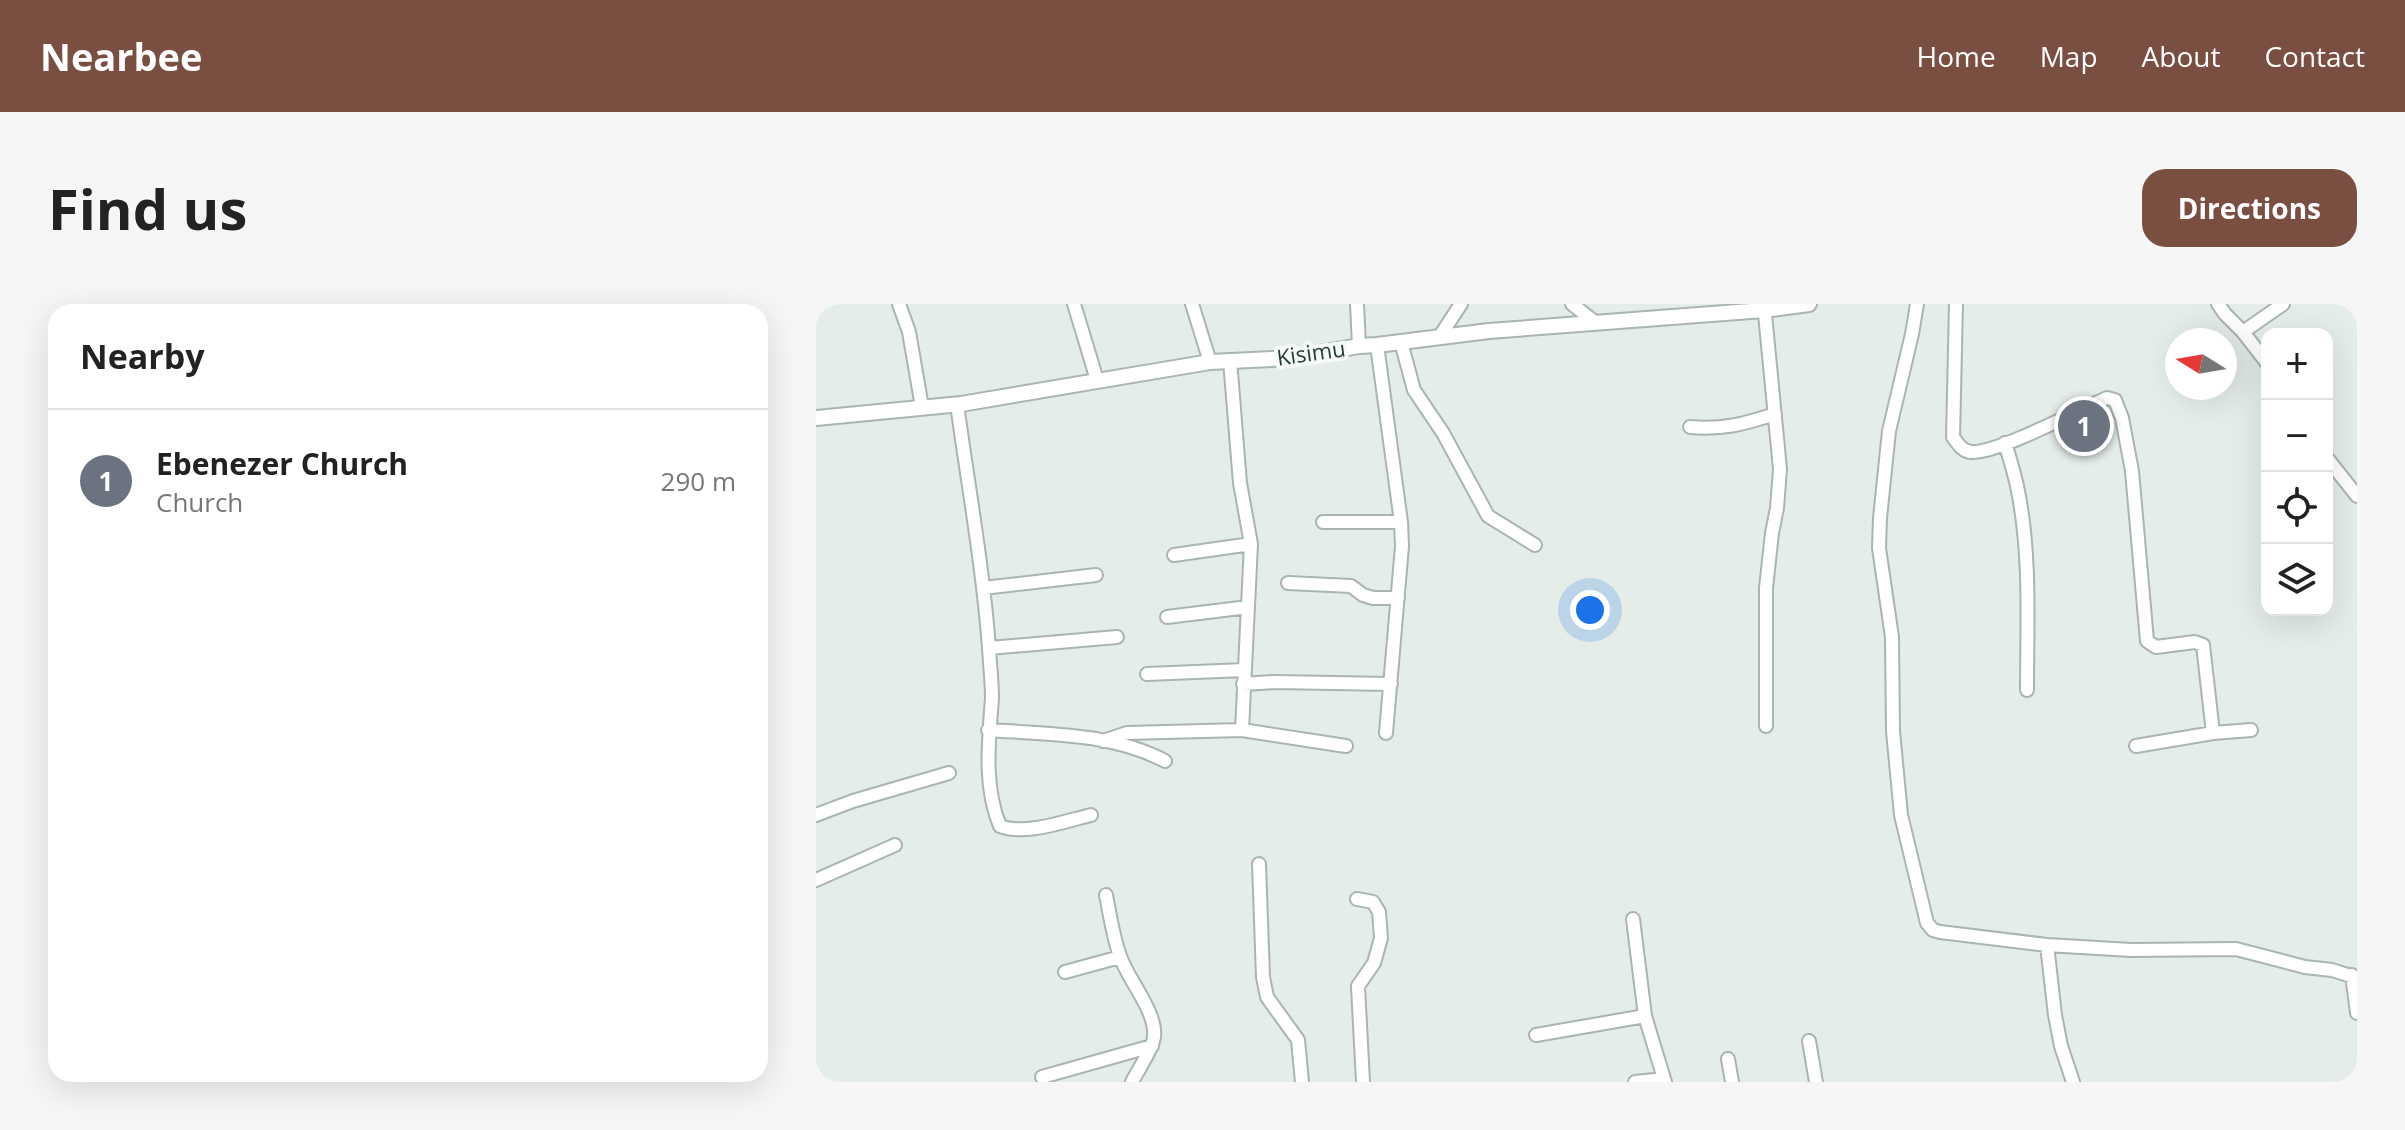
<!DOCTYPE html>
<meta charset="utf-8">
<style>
:root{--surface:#fff;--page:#f6f6f6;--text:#222;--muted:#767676;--line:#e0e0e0;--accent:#7b4e42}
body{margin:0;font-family:"Open Sans",sans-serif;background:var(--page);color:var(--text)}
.controls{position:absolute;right:24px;top:24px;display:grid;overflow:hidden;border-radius:16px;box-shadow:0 8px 32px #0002}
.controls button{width:72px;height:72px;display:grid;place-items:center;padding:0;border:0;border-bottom:2px solid var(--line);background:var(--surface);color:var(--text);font:40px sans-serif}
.compass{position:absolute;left:1349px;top:24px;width:72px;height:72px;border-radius:50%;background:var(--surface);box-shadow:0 8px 32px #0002;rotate:281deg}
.you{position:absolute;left:774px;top:306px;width:28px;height:28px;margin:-20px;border:6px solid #fff;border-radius:50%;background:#1a73e8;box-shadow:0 0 0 12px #1a73e833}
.badge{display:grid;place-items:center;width:52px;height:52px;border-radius:50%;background:var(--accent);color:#fff;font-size:26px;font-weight:700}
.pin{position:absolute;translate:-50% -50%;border:4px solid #fff;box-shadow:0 2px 8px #0006}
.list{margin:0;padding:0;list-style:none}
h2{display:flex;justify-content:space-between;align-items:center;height:104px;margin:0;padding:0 32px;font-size:34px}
h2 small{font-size:26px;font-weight:400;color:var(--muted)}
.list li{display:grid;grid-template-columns:52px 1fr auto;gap:24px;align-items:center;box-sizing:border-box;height:144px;padding:0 32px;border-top:2px solid var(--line)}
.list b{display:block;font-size:30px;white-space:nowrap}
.list p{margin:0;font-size:26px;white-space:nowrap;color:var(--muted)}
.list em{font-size:26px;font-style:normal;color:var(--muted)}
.icon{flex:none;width:44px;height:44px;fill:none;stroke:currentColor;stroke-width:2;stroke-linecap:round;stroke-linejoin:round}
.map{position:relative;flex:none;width:1541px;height:778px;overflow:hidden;border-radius:24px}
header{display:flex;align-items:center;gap:48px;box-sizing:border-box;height:112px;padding:0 40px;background:var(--accent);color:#fff}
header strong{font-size:38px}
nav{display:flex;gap:44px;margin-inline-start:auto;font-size:28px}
.intro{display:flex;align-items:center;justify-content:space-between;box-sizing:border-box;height:192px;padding:0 48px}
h1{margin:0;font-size:56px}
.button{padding:20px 36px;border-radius:24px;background:var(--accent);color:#fff;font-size:28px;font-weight:700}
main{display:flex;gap:48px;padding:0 48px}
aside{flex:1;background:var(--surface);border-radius:24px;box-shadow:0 8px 32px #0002}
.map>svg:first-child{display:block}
.building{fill:#bac8c2;stroke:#b8c6c0;stroke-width:2}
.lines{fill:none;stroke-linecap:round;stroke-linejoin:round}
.minor-casing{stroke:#a8b5b0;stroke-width:16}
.tertiary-casing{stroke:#a8b5b0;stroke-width:18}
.minor{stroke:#fff;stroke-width:12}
.tertiary{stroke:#fff;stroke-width:14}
.labels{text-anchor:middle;stroke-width:8;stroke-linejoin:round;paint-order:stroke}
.street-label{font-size:22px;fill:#253e36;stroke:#f5faf7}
</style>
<header>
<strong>Nearbee</strong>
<nav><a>Home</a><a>Map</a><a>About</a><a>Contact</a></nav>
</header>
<div class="intro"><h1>Find us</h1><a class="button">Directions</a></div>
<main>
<aside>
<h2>Nearby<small></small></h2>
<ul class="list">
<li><span class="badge" style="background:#6b7280">1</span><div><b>Ebenezer Church</b><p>Church</p></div><em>290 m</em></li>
</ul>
</aside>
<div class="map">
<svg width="1541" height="778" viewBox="0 0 1541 778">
<rect width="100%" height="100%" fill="#e5ede9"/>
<!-- building -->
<path class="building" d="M1278,110L1284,123L1260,135L1253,122Z"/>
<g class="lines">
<defs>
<path id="minor" d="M83,0L93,28L106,103
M258,0L281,76
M376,0L394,58
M541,0L543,42
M756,0L780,19
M948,0L964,165L961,204L956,229L950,284V422
M1101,0L1096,30L1073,127L1064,214L1063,244L1076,333L1077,427L1085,511L1111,619L1117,626L1124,628L1231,641L1315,646L1420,645L1489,663L1516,666L1541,674
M1140,0L1137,133C1142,140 1147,148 1156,148C1182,149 1263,106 1291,94L1299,96L1306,114L1316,167L1331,337L1340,343L1379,338L1387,341L1397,429
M1402,0L1409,10L1427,28
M624,32L645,0
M585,38L598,86L627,129L672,212L719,241
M561,41L585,218L586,242L570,429
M414,56L424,179L435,240L426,426
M1451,59L1427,28L1467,0
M141,100C152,181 167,263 173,344C174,361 176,378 176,394C173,435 167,482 184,522C208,532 250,517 275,511
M874,123C907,126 928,120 959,110
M1189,139C1194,155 1199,171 1202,187C1215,252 1211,321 1211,386
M1511,154L1541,192
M507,218H585
M358,251L435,240
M472,279L535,282L547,291L557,294H582
M167,284L280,271
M351,313L432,303
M173,344L301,333
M331,370L428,366
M427,380L458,378L575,380
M172,426C231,430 296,429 349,457
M287,437L311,429L426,426L530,442
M1320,442L1397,429L1435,426
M0,511L37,497L133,469
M443,560L447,673L451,693L482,736L486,778
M0,576L79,541
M290,591C294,611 297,633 304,652C312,676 341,708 338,733C337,744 322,766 316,778
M541,595L557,598L563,608L565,634L558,659L542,682L547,778
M817,615L829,712L849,778
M1231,641L1239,711L1245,742L1257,778
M249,668L304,653
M1536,671L1541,709
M720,731L829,712
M993,737L1000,778
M912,755L916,778
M226,773L336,742
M819,778L848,775"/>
<path id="tertiary" d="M0,114L145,100L394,58L475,54L543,42L561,41L673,27L948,6L993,0"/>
</defs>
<!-- minor casing -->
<use href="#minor" class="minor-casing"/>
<!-- tertiary casing -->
<use href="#tertiary" class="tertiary-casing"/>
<!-- minor -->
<use href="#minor" class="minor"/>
<!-- tertiary -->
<use href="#tertiary" class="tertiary"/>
</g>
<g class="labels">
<!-- street labels -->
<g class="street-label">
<text transform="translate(495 49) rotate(-8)" y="8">Kisimu</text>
</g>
</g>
</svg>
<div class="controls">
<button>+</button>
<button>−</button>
<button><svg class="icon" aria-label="locate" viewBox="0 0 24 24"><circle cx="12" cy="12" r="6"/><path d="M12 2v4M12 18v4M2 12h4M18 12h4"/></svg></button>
<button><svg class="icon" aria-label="layers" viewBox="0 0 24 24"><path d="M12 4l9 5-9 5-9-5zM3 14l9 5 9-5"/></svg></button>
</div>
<svg class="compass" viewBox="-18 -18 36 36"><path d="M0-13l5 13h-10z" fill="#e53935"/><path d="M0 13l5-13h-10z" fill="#767676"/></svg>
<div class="you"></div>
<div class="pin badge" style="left:1268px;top:122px;background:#6b7280">1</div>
</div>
</main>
